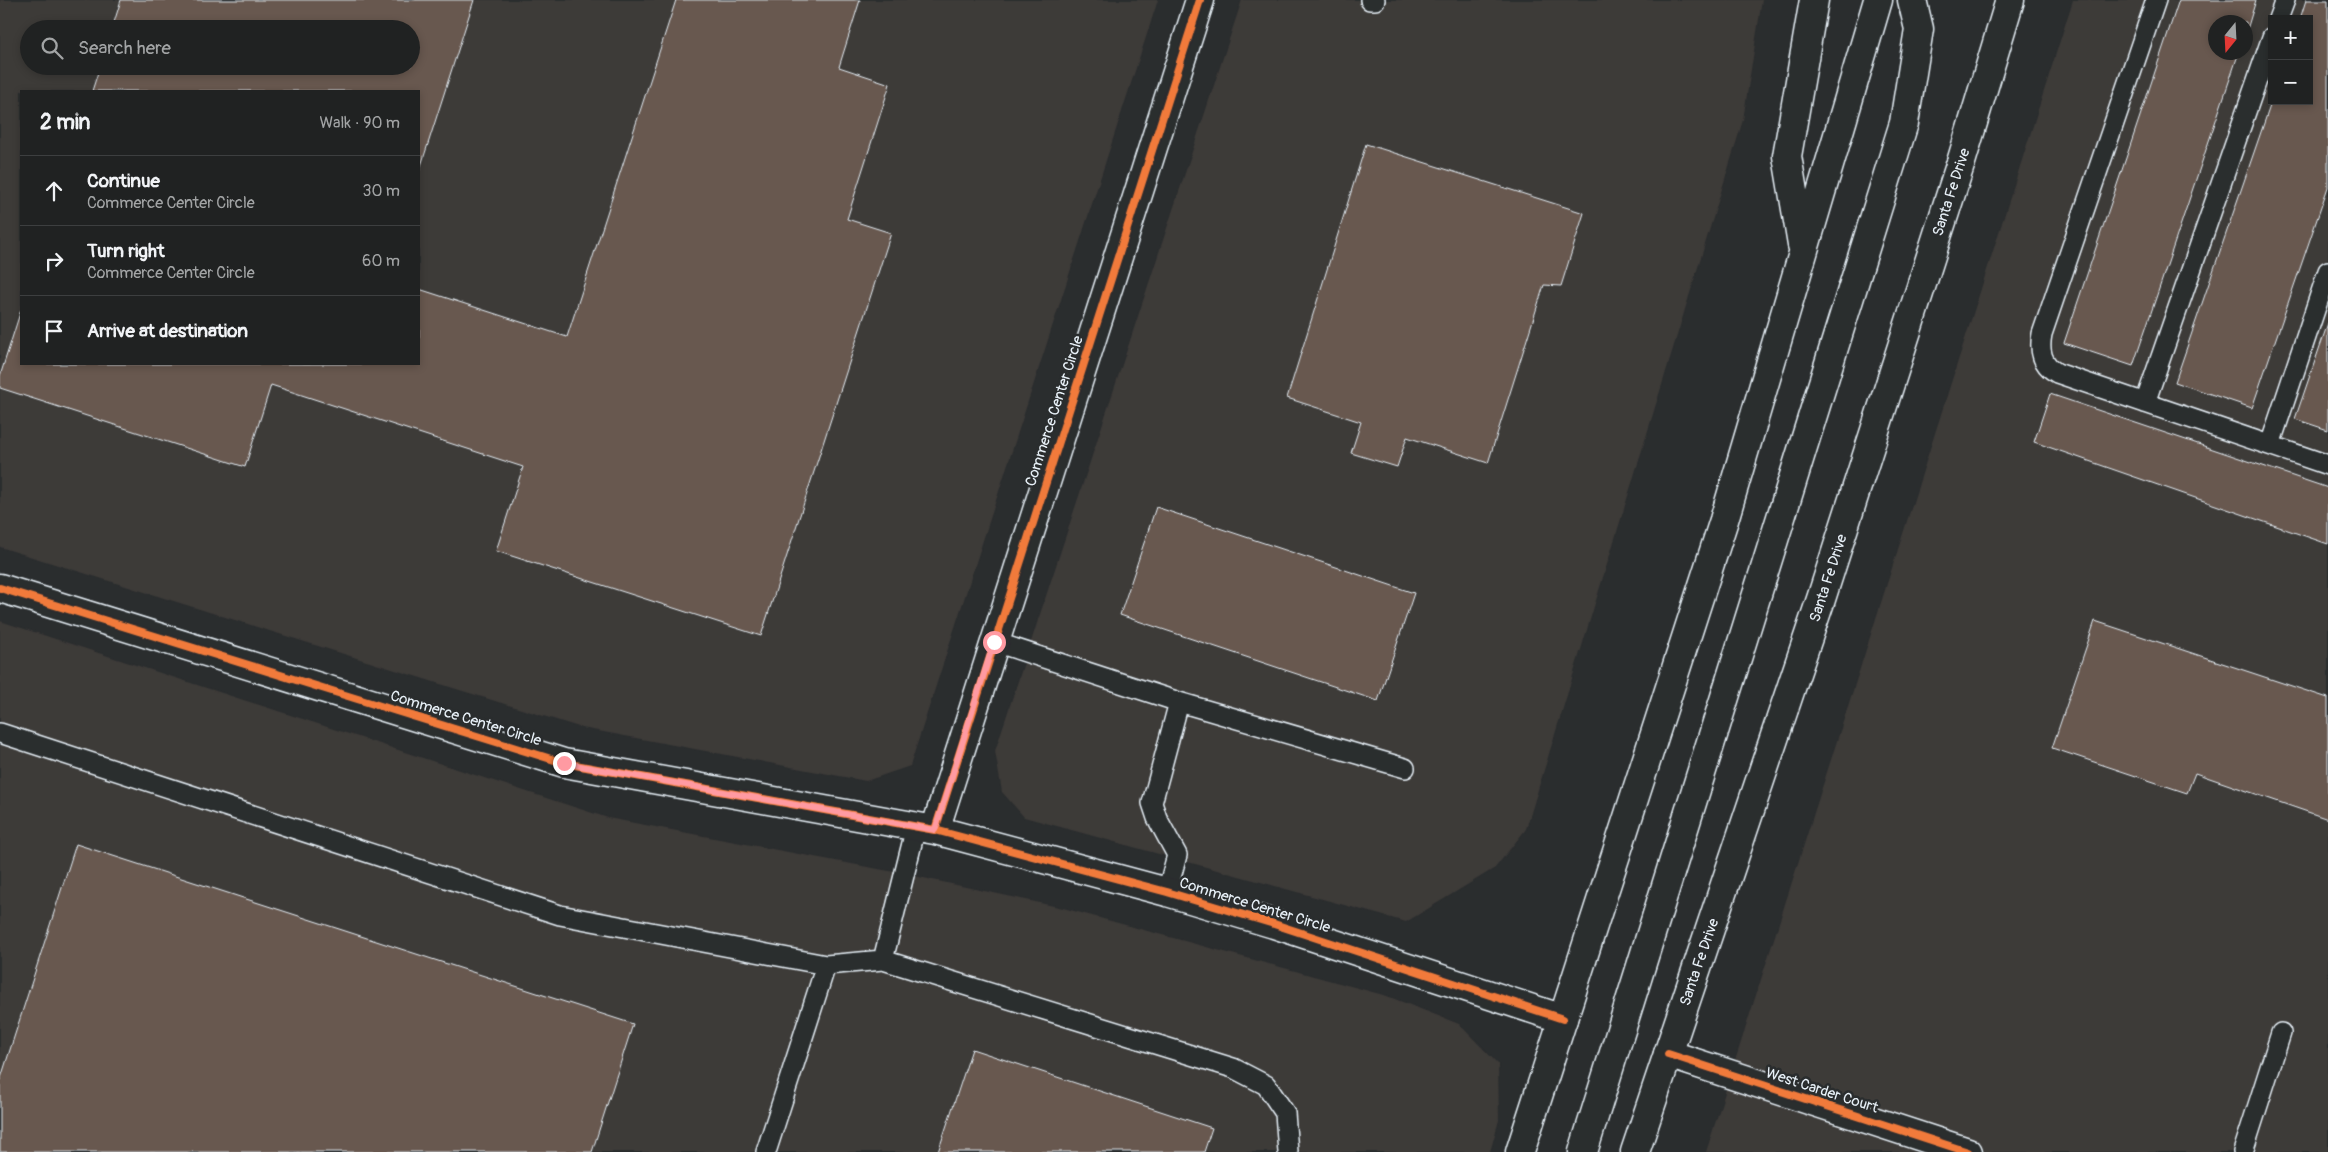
<!DOCTYPE html>
<meta charset="utf-8">
<style>
:root{--surface:#202222;--page:#2d2f2f;--text:#f1f3f6;--muted:#a2a4a5;--line:#3d3f40}
body{margin:0;font-family:Pangolin,sans-serif;background:var(--page);color:var(--text)}
.controls{position:absolute;right:15px;top:15px;display:grid;overflow:hidden;border-radius:0px;box-shadow:0 2px 8px #0003}
.controls button{width:45px;height:45px;display:grid;place-items:center;padding:0;border:0;border-bottom:1px solid var(--line);background:var(--surface);color:var(--text);font:25px sans-serif}
.compass{position:absolute;left:2208px;top:15px;width:45px;height:45px;border-radius:50%;background:var(--surface);box-shadow:0 2px 8px #0003;rotate:198deg}
.stop{position:absolute;width:15px;height:15px;margin:-11px;border:4px solid #ff9aa2;border-radius:50%;background:#fff}
.stop.end{background:#ff9aa2;border-color:#fff;box-shadow:0 1px 5px #0008}
.list{margin:0;padding:0;list-style:none}
h2{display:flex;justify-content:space-between;align-items:center;height:65px;margin:0;padding:0 20px;font-size:21px}
h2 small{font-size:16px;font-weight:400;color:var(--muted)}
.list li{display:grid;grid-template-columns:32px 1fr auto;gap:15px;align-items:center;box-sizing:border-box;height:70px;padding:0 20px;border-top:1px solid var(--line)}
.list b{display:block;font-size:19px;white-space:nowrap}
.list p{margin:0;font-size:16px;white-space:nowrap;color:var(--muted)}
.list em{font-size:16px;font-style:normal;color:var(--muted)}
.icon{flex:none;width:28px;height:28px;fill:none;stroke:currentColor;stroke-width:2;stroke-linecap:round;stroke-linejoin:round}
.map{position:relative;flex:none;width:2328px;height:1152px;overflow:hidden}
.search{position:absolute;background:var(--surface);box-shadow:0 2px 8px #0003;left:20px;top:20px;width:400px;height:55px;display:flex;align-items:center;gap:12px;box-sizing:border-box;padding:0 18px;border-radius:28px;color:var(--muted);font-size:19px}
.panel{position:absolute;background:var(--surface);box-shadow:0 2px 8px #0003;left:20px;top:90px;width:400px;height:275px;border-radius:0px}
.map>svg:first-child{display:block}
.built{fill:#3d3a38;fill-rule:evenodd}
.building{fill:#68584f;stroke:#e8f1f8}
.lines{fill:none;stroke-linecap:round;stroke-linejoin:round}
.lane-casing{stroke:#e8f1f8;stroke-width:22}
.street-casing{stroke:#e8f1f8;stroke-width:31}
.highway-casing{stroke:#e8f1f8;stroke-width:31}
.lane{stroke:#2a2d2e;stroke-width:19}
.street{stroke:#2a2d2e;stroke-width:28}
.highway{stroke:#2a2d2e;stroke-width:28}
.cycleway-casing{stroke:#2a2d2e;stroke-width:11}
.cycleway{stroke:#f17a3a;stroke-width:8}
.route{stroke:#ff9aa2;stroke-width:6}
.labels{text-anchor:middle;stroke-width:5;stroke-linejoin:round;paint-order:stroke}
.street-label{font-size:15px;fill:#e8f1f8;stroke:#2a2d2e}
</style>
<div class="map">
<svg width="2328" height="1152" viewBox="0 0 2328 1152">
<rect width="100%" height="100%" fill="#2a2d2e"/>
<filter id="ink" filterUnits="userSpaceOnUse"><feTurbulence type="fractalNoise" baseFrequency=".02" numOctaves="2"/><feDisplacementMap in="SourceGraphic" scale="10" xChannelSelector="R" yChannelSelector="G"/><feConvolveMatrix kernelMatrix="1 2 1 2 8 2 1 2 1" color-interpolation-filters="sRGB"/></filter>
<g filter="url(#ink)">
<!-- built -->
<path class="built" d="M0,0H1158L910,766L866,781L582,728L0,547ZM29,29H411V66H29ZM21,91H419V364H21Z
M1242,0H1762L1743,120L1526,829L1495,868L1406,922L1024,817L1002,792L995,751Z
M2073,0H2328V1152H1706ZM2272,19H2309V101H2272ZM2216,22H2246V52H2216Z
M0,621L608,818L905,874L1063,908L1387,996L1459,1024L1498,1064L1499,1120L1490,1152H0Z"/>
<!-- building -->
<path class="building" d="M121,0H474L419,172V91H92L100,66H411V29H112Z
M676,0H860L839,67L890,84L847,219L891,233L761,636L496,551L523,467L271,385L245,467L0,388V376L21,310V364H419V289L567,337Z
M2179,0H2256L2246,33V22H2216V52H2239L2133,366L2064,343Z
M2306,0H2328V187L2252,408L2175,382L2272,100L2309,101V19H2300Z
M1366,144L1584,213L1561,286L1544,285L1488,463L1407,437L1397,467L1351,453L1361,422L1287,398Z
M2328,323V430L2295,419Z
M2050,394L2328,488V544L2034,442Z
M1156,507L1414,593L1378,701L1120,615Z
M2095,621L2328,698V819L2195,773L2187,793L2052,748Z
M76,844L633,1024L592,1152H0V1081Z
M972,1049L1212,1128L1204,1152H938Z"/>
<g class="lines">
<defs>
<path id="lane" d="M1370,0H1375
M2156,0L2042,334C2039,350 2041,364 2057,373L2328,465
M2278,19L2285,0
M2145,403L2272,37
M2270,445L2328,271
M995,642L1179,702L1152,803L1157,818L1177,855L1167,892
M1179,702L1405,768
M0,733L560,915L826,965L883,960L1233,1068L1266,1085L1285,1113L1288,1152
M883,960L916,827
M766,1152L826,965
M2243,1152L2281,1033"/>
<path id="street" d="M0,588L564,763L935,830L1167,892L1274,924L1563,1019
M935,830L1200,0
M1668,1054L1968,1152"/>
<path id="highway" d="M1802,245L1787,156L1814,0
M1520,1152L1724,520L1878,0
M1583,1152L1904,123L1919,29L1912,0
M1635,1152L1821,599L1962,159L2010,0"/>
</defs>
<!-- lane casing -->
<use href="#lane" class="lane-casing"/>
<!-- street casing -->
<use href="#street" class="street-casing"/>
<!-- highway casing -->
<use href="#highway" class="highway-casing"/>
<!-- lane -->
<use href="#lane" class="lane"/>
<!-- street -->
<use href="#street" class="street"/>
<!-- highway -->
<use href="#highway" class="highway"/>
<defs>
<path id="cycleway" d="M0,588L564,763L935,830L1167,892L1274,924L1563,1019
M935,830L1200,0
M1668,1054L1968,1152"/>
</defs>
<!-- cycleway casing -->
<use href="#cycleway" class="cycleway-casing"/>
<!-- cycleway -->
<use href="#cycleway" class="cycleway"/>
</g>
</g>
<g class="lines" filter="url(#ink)">
<!-- route -->
<path class="route" d="M564,763L935,830L994,642"/>
</g>
<g class="labels">
<!-- street labels -->
<g class="street-label">
<text transform="translate(1951 192) rotate(-72)" y="5">Santa Fe Drive</text>
<text transform="translate(1054 411) rotate(-72)" y="5">Commerce Center Circle</text>
<text transform="translate(1828 578) rotate(-72)" y="5">Santa Fe Drive</text>
<text transform="translate(466 718) rotate(17)" y="5">Commerce Center Circle</text>
<text transform="translate(1255 905) rotate(17)" y="5">Commerce Center Circle</text>
<text transform="translate(1699 962) rotate(-71)" y="5">Santa Fe Drive</text>
<text transform="translate(1822 1090) rotate(18)" y="5">West Carder Court</text>
</g>
</g>
</svg>
<div class="controls">
<button>+</button>
<button>−</button>
</div>
<svg class="compass" viewBox="-18 -18 36 36"><path d="M0-13l5 13h-10z" fill="#e53935"/><path d="M0 13l5-13h-10z" fill="#a2a4a5"/></svg>
<div class="stop" style="left:994px;top:642px"></div>
<div class="stop end" style="left:564px;top:763px"></div>
<div class="search"><svg class="icon" aria-label="search" viewBox="0 0 24 24"><circle cx="10" cy="10" r="6"/><path d="M15 15l6 6"/></svg>Search here</div>
<section class="panel">
<h2>2 min<small>Walk · 90 m</small></h2>
<ul class="list">
<li><svg class="icon" aria-label="ahead" viewBox="0 0 24 24"><path d="M12 20V5M6 11l6-6 6 6"/></svg><div><b>Continue</b><p>Commerce Center Circle</p></div><em>30 m</em></li>
<li><svg class="icon" aria-label="right" viewBox="0 0 24 24"><path d="M7 20v-9h11M14 6l5 5-5 5"/></svg><div><b>Turn right</b><p>Commerce Center Circle</p></div><em>60 m</em></li>
<li><svg class="icon" aria-label="arrive" viewBox="0 0 24 24"><path d="M6 21V4h12l-3 4 3 4H6"/></svg><div><b>Arrive at destination</b></div></li>
</ul>
</section>
</div>
